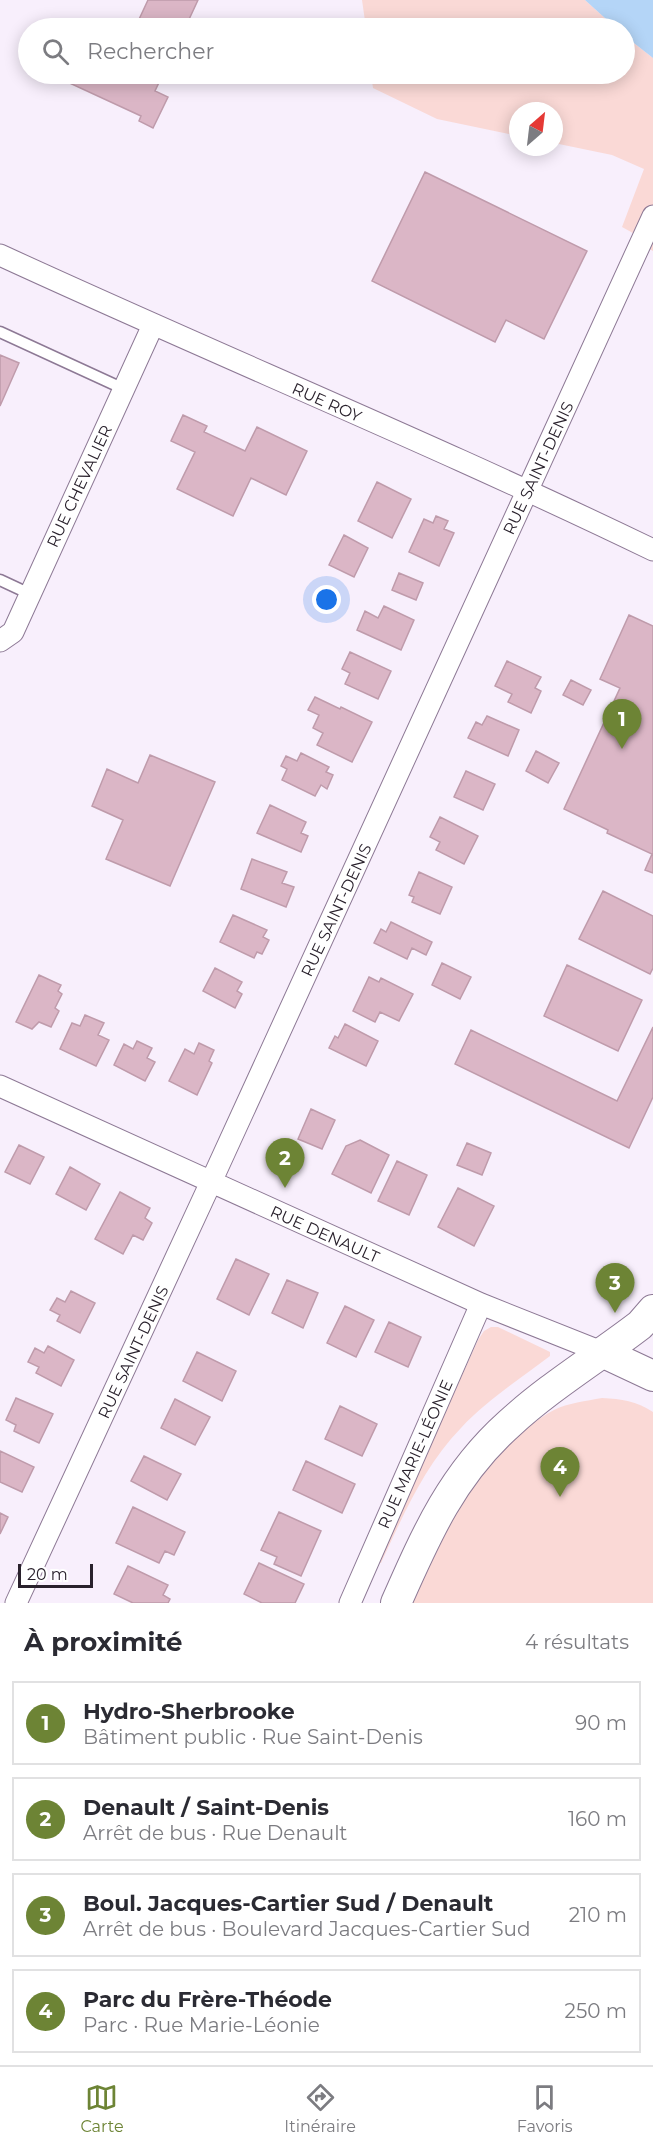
<!DOCTYPE html>
<html lang="fr">
<meta charset="utf-8">
<style>
:root{--surface:#fff;--page:#f7f7f7;--text:#2b2b33;--muted:#7c7c81;--line:#e1e1e2;--accent:#6d8435}
body{margin:0;font-family:Montserrat,sans-serif;background:var(--page);color:var(--text)}
.compass{position:absolute;left:509px;top:102px;width:54px;height:54px;border-radius:50%;background:var(--surface);box-shadow:0 3px 15px #0003;rotate:28deg}
.scale{position:absolute;left:18px;bottom:15px;width:75px;box-sizing:border-box;padding-left:6px;border:3px solid #29212c;border-top:0;font-size:16px;line-height:21px;white-space:nowrap;color:#29212c;-webkit-text-stroke:4px #fff;paint-order:stroke}
.you{position:absolute;left:327px;top:600px;width:21px;height:21px;margin:-15px;border:4px solid #fff;border-radius:50%;background:#1a73e8;box-shadow:0 0 0 9px #1a73e833}
.badge{display:grid;place-items:center;width:39px;height:39px;border-radius:50%;background:var(--accent);color:#fff;font-size:20px;font-weight:700}
.pin{position:absolute;translate:-50% -50px;filter:drop-shadow(0 2px 3px #0008)}
.pin::after{content:'';position:absolute;top:32px;width:21px;height:18px;background:inherit;clip-path:polygon(0 0,100% 0,50% 100%)}
.list{margin:0;padding:0;list-style:none}
h2{display:flex;justify-content:space-between;align-items:center;height:78px;margin:0;padding:0 24px;font-size:26px}
h2 small{font-size:20px;font-weight:400;color:var(--muted)}
.list li{display:grid;grid-template-columns:39px 1fr auto;gap:18px;align-items:center;box-sizing:border-box;height:84px;margin:0 12px 12px;padding:0 12px;border:2px solid var(--line);border-radius:0px}
.list b{display:block;font-size:22px;white-space:nowrap}
.list p{margin:0;font-size:20px;white-space:nowrap;color:var(--muted)}
.list em{font-size:20px;font-style:normal;color:var(--muted)}
.icon{flex:none;width:33px;height:33px;fill:none;stroke:currentColor;stroke-width:2;stroke-linecap:round;stroke-linejoin:round}
.map{position:relative;flex:none;width:653px;height:1603px;overflow:hidden}
.search{position:absolute;background:var(--surface);box-shadow:0 3px 15px #0003;left:18px;right:18px;top:18px;height:66px;display:flex;align-items:center;gap:15px;box-sizing:border-box;padding:0 21px;border-radius:33px;color:var(--muted);font-size:22px}
.sheet{height:462px;background:var(--surface)}
nav{display:flex;justify-content:space-around;align-items:center;box-sizing:border-box;height:84px;border-top:2px solid var(--line);background:var(--surface);font-size:16px;color:var(--muted)}
nav a{display:grid;justify-items:center;gap:3px}
nav .on{color:var(--accent)}
.map>svg:first-child{display:block}
.green{fill:#fad9d6}
.water{fill:#b4d5f7}
.building{fill:#dbb6c6;stroke:#bf9bab;stroke-width:1.5}
.lines{fill:none;stroke-linecap:round;stroke-linejoin:round}
.lane-casing{stroke:#8d7995;stroke-width:13}
.street-casing{stroke:#8d7995;stroke-width:23}
.secondary-casing{stroke:#8d7995;stroke-width:32}
.lane{stroke:#fff;stroke-width:10}
.street{stroke:#fff;stroke-width:21}
.secondary{stroke:#fff;stroke-width:30}
.labels{text-anchor:middle;stroke-width:4.5;stroke-linejoin:round;paint-order:stroke}
.street-label{font-size:16px;fill:#29212c;stroke:#fff}
</style>
<div class="map">
<svg width="653" height="1603" viewBox="0 0 653 1603">
<rect width="100%" height="100%" fill="#f8effc"/>
<!-- green -->
<path class="green" d="M362,0H585L616,28H366Z
M625,36L653,58V251L640,244L642,238L622,227L644,169L612,155L554,143V111H518V136L437,119L373,88L371,74H624Z
M491,1327H498L546,1350L550,1352V1356C520,1379 487,1400 461,1428C424,1466 403,1516 381,1563L377,1562L478,1340L484,1331Z
M602,1398C622,1399 636,1401 653,1412V1603H411C443,1531 482,1449 554,1410C568,1403 586,1401 602,1398Z"/>
<!-- water -->
<path class="water" d="M585,0H653V58L625,36L624,28H616Z"/>
<!-- building -->
<path class="building" d="M148,0H198L185,28H135Z
M69,74H163L155,91L168,97L153,128L139,121L141,116L65,81Z
M425,172L587,251L544,339L506,320L495,342L372,281Z
M0,355L19,363L0,406Z
M183,415L207,426L204,432L245,451L257,427L307,451L286,495L251,478L233,516L177,489L195,452L171,441Z
M377,482L411,499L392,538L358,521Z
M436,516L448,521L444,529L454,533L439,566L409,552L424,519L433,523Z
M344,535L368,548L354,577L329,565Z
M399,573L423,583L416,600L392,590Z
M384,606L414,620L401,650L357,630L365,611L378,618Z
M629,615L653,626V873L645,870L652,854L607,833L608,830L564,809L620,688L600,679Z
M350,652L391,671L378,699L345,684L350,673L342,669Z
M507,661L541,677L535,688L541,691L531,713L508,702L512,694L495,686Z
M571,680L591,690L583,705L563,695Z
M315,697L340,709L341,707L372,722L352,762L317,745L323,733L313,728L319,715L308,710Z
M487,716L519,730L508,756L468,738L476,722L482,725Z
M536,751L559,763L548,783L526,771Z
M301,753L329,767L326,772L333,775L327,789L321,785L315,796L282,780L287,769L281,766L286,756L297,761Z
M150,755L215,782L170,886L106,859L123,820L92,806L107,769L138,783Z
M466,771L495,784L483,810L454,797Z
M270,805L306,822L301,833L308,836L301,852L257,833Z
M440,817L478,836L464,864L436,850L440,842L430,837Z
M252,859L287,872L282,883L294,887L286,907L241,889Z
M419,872L452,887L440,914L412,902L414,897L409,895Z
M603,891L653,916V968L650,974L579,939Z
M233,915L267,930L263,937L269,940L262,954L257,952L254,958L220,942Z
M391,922L432,942L426,955L412,948L407,959L374,943L381,929L386,932Z
M442,963L471,977L460,999L432,985Z
M567,965L642,1000L618,1051L544,1016Z
M215,968L242,982L237,991L242,994L235,1008L203,991Z
M39,975L61,985L58,991L62,994L55,1008L59,1011L51,1027L39,1022L32,1029L16,1022Z
M369,977L379,982L381,978L413,994L399,1021L380,1012L375,1022L353,1011Z
M85,1015L104,1023L98,1035L109,1040L96,1066L60,1049L72,1023L80,1026Z
M345,1024L378,1041L366,1066L329,1048L335,1036L338,1038Z
M653,1027V1097L629,1148L455,1064L471,1030L617,1101Z
M137,1041L152,1048L147,1058L155,1062L145,1081L114,1065L124,1044L133,1049Z
M199,1043L214,1050L209,1061L212,1063L197,1095L169,1081L185,1049L194,1054Z
M311,1109L335,1120L322,1149L298,1139Z
M360,1140L389,1155L371,1193L332,1174L346,1146Z
M467,1143L491,1153L482,1175L457,1165Z
M19,1145L44,1157L30,1184L5,1172Z
M397,1161L427,1175L409,1215L378,1201Z
M70,1167L100,1184L86,1210L56,1194Z
M458,1188L494,1206L474,1246L438,1227Z
M120,1192L150,1208L145,1218L152,1223L143,1240L133,1235L123,1254L95,1239Z
M236,1259L269,1274L249,1315L217,1299Z
M287,1280L318,1293L303,1328L272,1313Z
M71,1291L95,1303L80,1333L57,1321L60,1315L50,1310L57,1298L65,1302Z
M345,1306L374,1320L356,1357L327,1343Z
M389,1322L421,1337L408,1367L375,1352Z
M48,1346L74,1360L61,1386L36,1373L39,1367L28,1362L35,1348L44,1353Z
M197,1352L236,1371L222,1401L183,1381Z
M16,1398L53,1414L39,1443L14,1431L16,1425L6,1420Z
M175,1399L210,1417L195,1445L161,1428Z
M340,1406L377,1424L362,1456L325,1439Z
M0,1451L34,1467L22,1492L0,1482Z
M144,1456L181,1474L167,1500L131,1481Z
M306,1461L355,1484L342,1513L293,1490Z
M133,1507L185,1532L174,1555L165,1551L159,1563L116,1543Z
M279,1512L321,1531L301,1576L274,1564L277,1557L261,1550Z
M0,1513L8,1517L0,1534Z
M259,1563L304,1584L295,1603H262L244,1594Z
M128,1566L168,1585L163,1595L170,1599L168,1603H133L114,1594Z"/>
<g class="lines">
<defs>
<path id="lane" d="M0,332L124,389
M0,580L30,594"/>
<path id="street" d="M0,255C217,355 438,446 653,550
M0,641L13,632L153,325
M0,1086L481,1304L604,1353
M16,1603L211,1182L653,216
M350,1603L481,1304"/>
<path id="secondary" d="M604,1353L653,1376
M396,1603C426,1535 452,1475 509,1424C549,1387 597,1358 640,1325L653,1310"/>
</defs>
<!-- lane casing -->
<use href="#lane" class="lane-casing"/>
<!-- street casing -->
<use href="#street" class="street-casing"/>
<!-- secondary casing -->
<use href="#secondary" class="secondary-casing"/>
<!-- lane -->
<use href="#lane" class="lane"/>
<!-- street -->
<use href="#street" class="street"/>
<!-- secondary -->
<use href="#secondary" class="secondary"/>
</g>
<g class="labels">
<!-- street labels -->
<g class="street-label">
<text transform="translate(327 402) rotate(24)" y="6">RUE ROY</text>
<text transform="translate(538 468) rotate(-65)" y="6">RUE SAINT-DENIS</text>
<text transform="translate(79 486) rotate(-65)" y="6">RUE CHEVALIER</text>
<text transform="translate(336 910) rotate(-65)" y="6">RUE SAINT-DENIS</text>
<text transform="translate(325 1234) rotate(24)" y="6">RUE DENAULT</text>
<text transform="translate(133 1352) rotate(-65)" y="6">RUE SAINT-DENIS</text>
<text transform="translate(415 1454) rotate(-66)" y="6">RUE MARIE-LÉONIE</text>
</g>
</g>
</svg>
<svg class="compass" viewBox="-18 -18 36 36"><path d="M0-13l5 13h-10z" fill="#e53935"/><path d="M0 13l5-13h-10z" fill="#7c7c81"/></svg>
<div class="scale">20 m</div>
<div class="you"></div>
<div class="pin badge" style="left:622px;top:749px">1</div>
<div class="pin badge" style="left:285px;top:1188px">2</div>
<div class="pin badge" style="left:615px;top:1313px">3</div>
<div class="pin badge" style="left:560px;top:1497px">4</div>
<div class="search"><svg class="icon" aria-label="search" viewBox="0 0 24 24"><circle cx="10" cy="10" r="6"/><path d="M15 15l6 6"/></svg>Rechercher</div>
</div>
<section class="sheet">
<h2>À proximité<small>4 résultats</small></h2>
<ul class="list">
<li><span class="badge">1</span><div><b>Hydro-Sherbrooke</b><p>Bâtiment public · Rue Saint-Denis</p></div><em>90 m</em></li>
<li><span class="badge">2</span><div><b>Denault / Saint-Denis</b><p>Arrêt de bus · Rue Denault</p></div><em>160 m</em></li>
<li><span class="badge">3</span><div><b>Boul. Jacques-Cartier Sud / Denault</b><p>Arrêt de bus · Boulevard Jacques-Cartier Sud</p></div><em>210 m</em></li>
<li><span class="badge">4</span><div><b>Parc du Frère-Théode</b><p>Parc · Rue Marie-Léonie</p></div><em>250 m</em></li>
</ul>
</section>
<nav>
<a class="on"><svg class="icon" aria-label="map" viewBox="0 0 24 24"><path d="M3 6l6-2 6 2 6-2v14l-6 2-6-2-6 2zM9 4v14M15 6v14"/></svg>Carte</a>
<a><svg class="icon" aria-label="directions" viewBox="0 0 24 24"><path d="M12 3l9 9-9 9-9-9zM9 14v-3h6M13 9l2 2-2 2"/></svg>Itinéraire</a>
<a><svg class="icon" aria-label="saved" viewBox="0 0 24 24"><path d="M7 4h10v16l-5-4-5 4z"/></svg>Favoris</a>
</nav>
